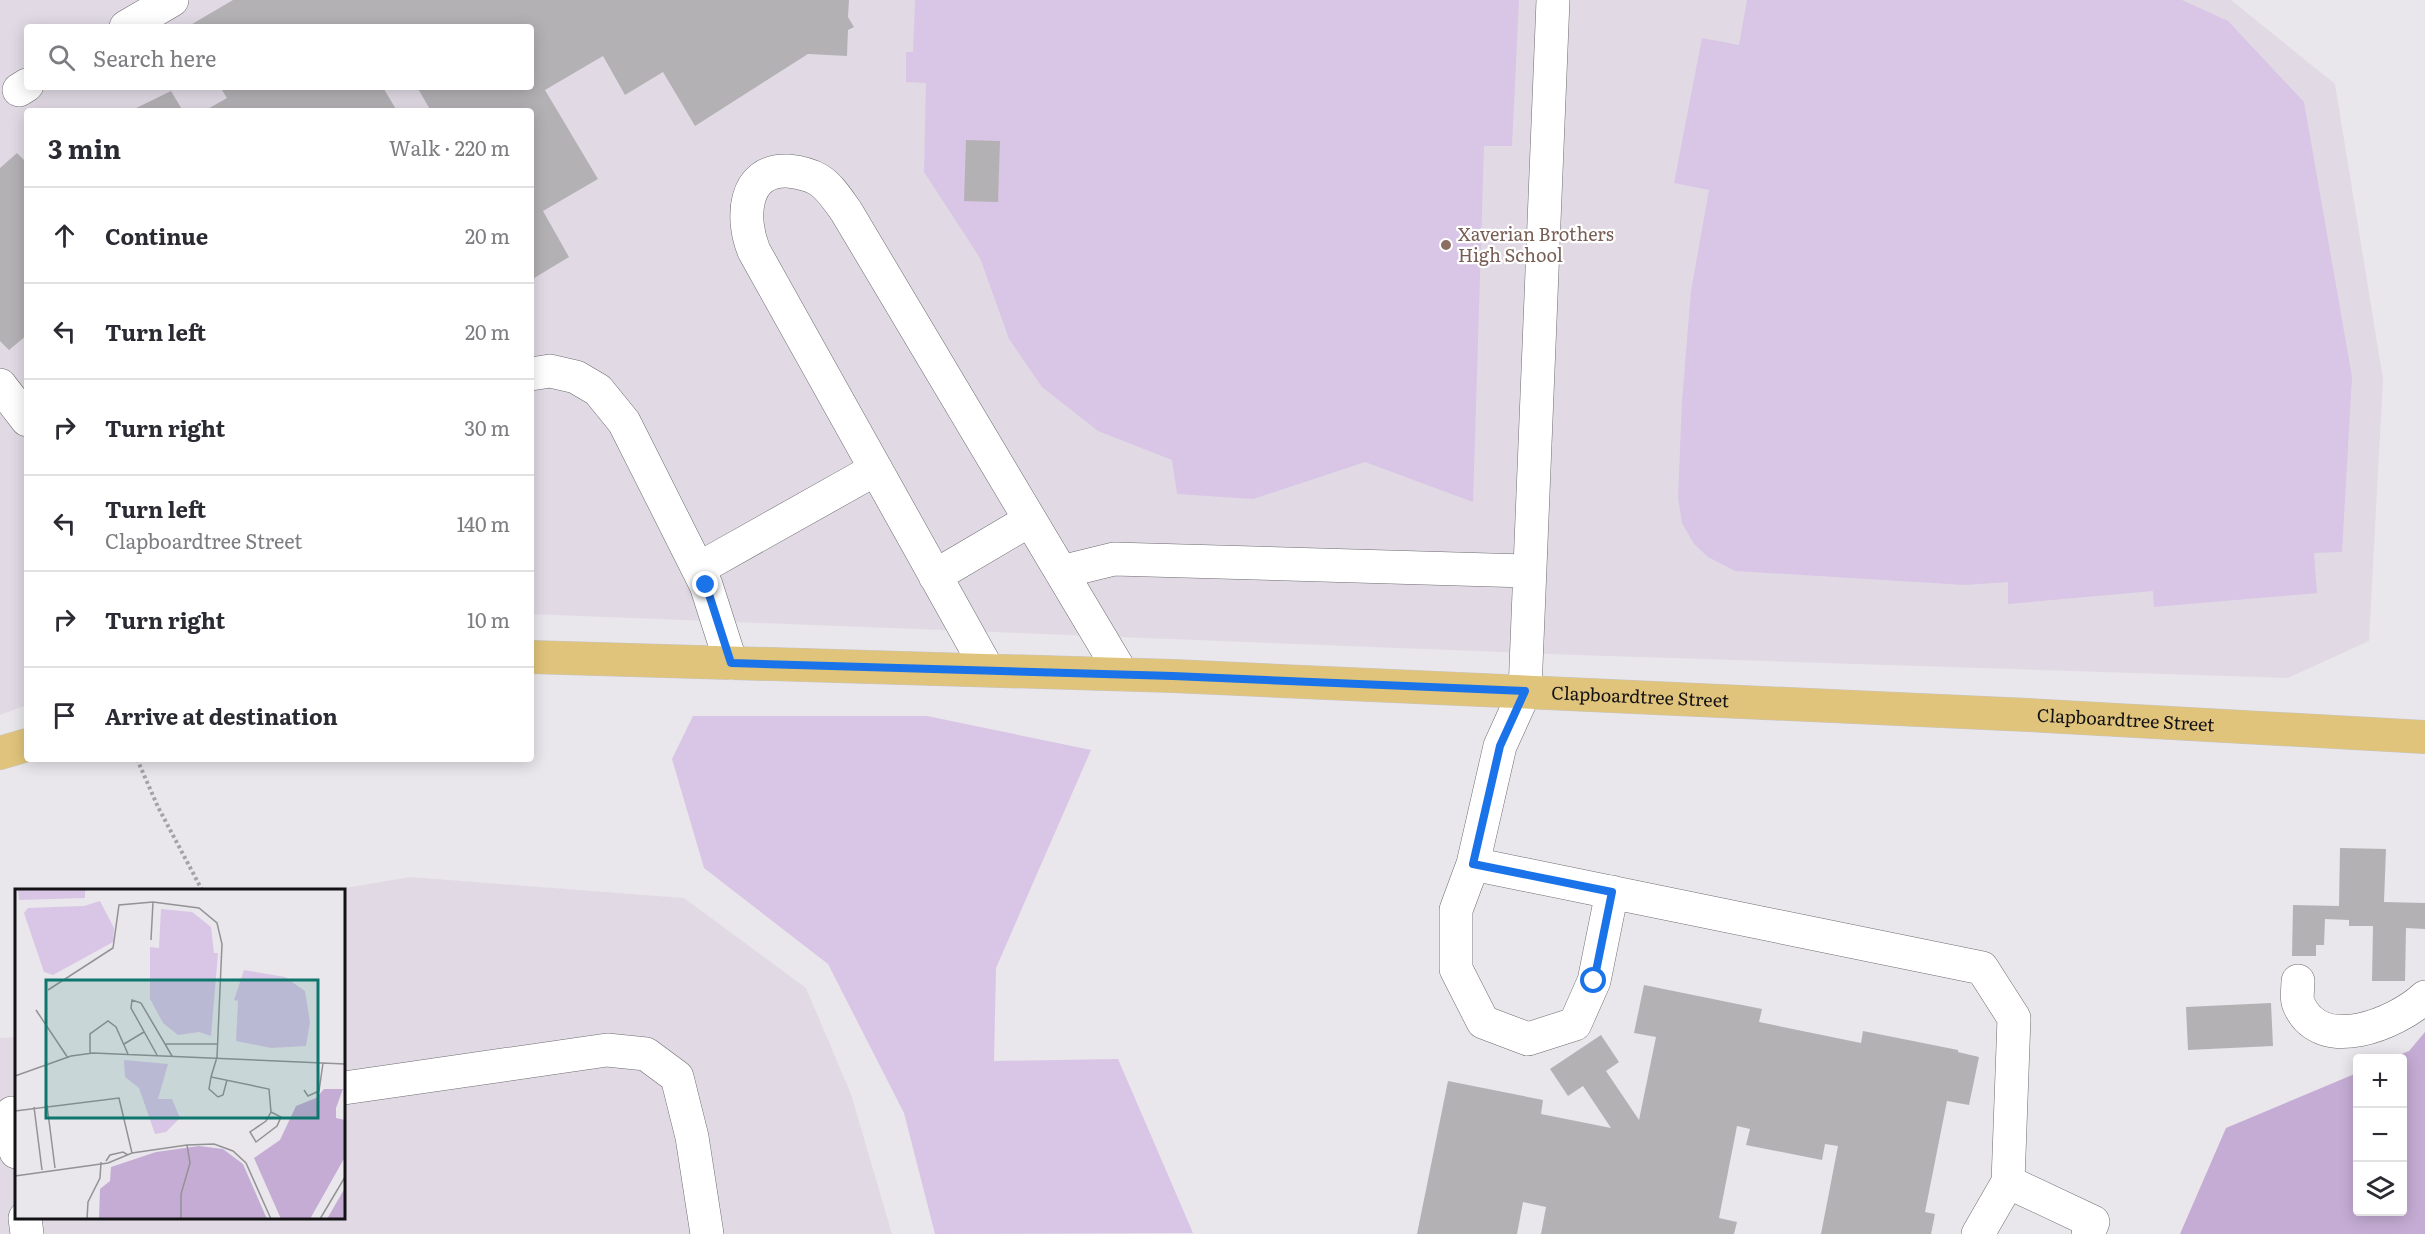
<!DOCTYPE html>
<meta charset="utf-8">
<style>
:root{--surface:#fff;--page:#f2f2f3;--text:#2b2b33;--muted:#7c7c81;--line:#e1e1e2}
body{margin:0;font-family:Literata,serif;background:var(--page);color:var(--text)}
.controls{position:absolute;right:18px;bottom:18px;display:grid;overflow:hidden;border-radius:6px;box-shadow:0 3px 15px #0003}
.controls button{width:54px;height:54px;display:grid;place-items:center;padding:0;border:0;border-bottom:2px solid var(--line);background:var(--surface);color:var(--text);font:30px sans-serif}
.stop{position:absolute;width:18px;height:18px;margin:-14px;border:4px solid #1a73e8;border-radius:50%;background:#fff}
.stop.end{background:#1a73e8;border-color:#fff;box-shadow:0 2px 6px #0008}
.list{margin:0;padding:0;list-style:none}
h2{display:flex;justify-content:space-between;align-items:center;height:78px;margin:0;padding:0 24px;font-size:26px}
h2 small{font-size:20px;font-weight:400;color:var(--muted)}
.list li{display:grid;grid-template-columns:39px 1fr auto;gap:18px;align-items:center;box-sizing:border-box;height:96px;padding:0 24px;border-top:2px solid var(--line)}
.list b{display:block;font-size:22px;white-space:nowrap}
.list p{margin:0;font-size:20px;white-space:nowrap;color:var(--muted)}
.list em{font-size:20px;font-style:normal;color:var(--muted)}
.icon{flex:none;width:33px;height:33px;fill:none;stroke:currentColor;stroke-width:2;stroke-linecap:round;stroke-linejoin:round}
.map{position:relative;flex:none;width:2425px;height:1234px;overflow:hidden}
.search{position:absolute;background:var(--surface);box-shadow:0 3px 15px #0003;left:24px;top:24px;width:510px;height:66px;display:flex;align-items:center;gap:15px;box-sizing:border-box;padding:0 21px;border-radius:6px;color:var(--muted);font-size:22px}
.panel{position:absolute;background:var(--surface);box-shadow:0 3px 15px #0003;left:24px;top:108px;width:510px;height:654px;border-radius:6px}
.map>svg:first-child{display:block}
.built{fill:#e1dae5;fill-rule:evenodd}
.green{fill:#d9c5e5}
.forest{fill:#c5acd4}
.building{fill:#b4b1b5}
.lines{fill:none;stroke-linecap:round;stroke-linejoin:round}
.minor-casing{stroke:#6d6b6f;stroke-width:34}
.major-casing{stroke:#c6c6c7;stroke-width:34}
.path{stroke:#a4a2a6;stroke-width:4;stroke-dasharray:3 3;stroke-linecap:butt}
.minor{stroke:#fff;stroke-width:33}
.major{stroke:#e0c47c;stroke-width:33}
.route{stroke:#1a73e8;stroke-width:8}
.education-dot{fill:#8d6e63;stroke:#fff;stroke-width:2}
.labels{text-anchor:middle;stroke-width:4.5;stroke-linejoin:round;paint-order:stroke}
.education-label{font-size:18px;fill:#785e54;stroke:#fff;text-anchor:start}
.street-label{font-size:18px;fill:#131214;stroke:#fff}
.inset-road{fill:none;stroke:#939295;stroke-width:1.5}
.view{fill:#0f766e;fill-opacity:0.15;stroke:#0f766e;stroke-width:3}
.inset-edge{fill:none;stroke:#131214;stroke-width:3}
</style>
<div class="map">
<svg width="2425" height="1234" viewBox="0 0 2425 1234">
<rect width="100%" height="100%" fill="#e9e7eb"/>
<!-- built -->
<path class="built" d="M0,0H2231L2335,84L2383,379L2369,641L2288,678L1577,655L531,614V111H27V705L0,715ZM27,27H531V87H27Z
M410,877L684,898L806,988L851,1094L892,1234H0V1038L16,1037V1218H344V890H333Z"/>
<!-- green -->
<path class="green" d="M915,0H1519L1512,146H1484L1473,502L1365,462L1253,499L1177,494L1172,460L1098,431L1042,387L1009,339L980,258L924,172L926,83L906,82V52H913Z
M1747,0H2182L2228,21L2304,102L2352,377L2342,552L2314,553L2317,593L2154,607L2153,591L2008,604V582L1965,585L1735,571L1708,557L1694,544L1682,523L1678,497L1682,401L1691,291L1709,190L1674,183L1702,38L1739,45Z
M693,716H927L1091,750L996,968L994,1061L1118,1059L1193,1233L935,1234L904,1113L828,964L704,868L672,759Z"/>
<!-- forest -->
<path class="forest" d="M2425,1032V1234H2180L2226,1128L2357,1073L2358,1212H2402V1058H2391L2409,1051Z"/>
<!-- building -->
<path class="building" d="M233,0H849L848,17L854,27L848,30L847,56L808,54L695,126L663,72L625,95L603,56L545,90L598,179L543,211L569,257L531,280V111H431L417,87H531V27H187Z
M220,87H387L384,89L397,111H204L227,98Z
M171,91L183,111H130Z
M966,140L1000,141L998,202L964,201Z
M17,153L27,163V335L9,350L0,341V168Z
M2340,848L2386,849L2384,902L2425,903V929L2406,928L2405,981H2372L2373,926H2349V920L2325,919L2324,945H2316V956H2292L2293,905L2339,906Z
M1644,985L1762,1009L1759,1022L1861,1043L1863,1031L1958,1050V1052L1979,1057L1969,1105L1947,1101L1925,1212L1935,1214L1931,1234H1821L1838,1146L1825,1144L1822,1160L1746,1145L1750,1129L1737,1126L1719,1218L1737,1222L1734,1234H1541L1546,1207L1523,1202L1517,1234H1417L1448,1081L1543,1100L1541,1114L1611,1128L1583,1086L1568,1096L1550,1069L1601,1035L1619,1062L1606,1071L1639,1120L1656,1037L1634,1033Z
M2271,1003L2273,1046L2188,1050L2186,1007Z"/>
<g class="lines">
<defs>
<path id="minor" d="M1553,0L1525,691L1500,746L1473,864L1982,968L2014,1018L2008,1182L1978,1234
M126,27L172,0
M19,90L27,85
M531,374L550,371L576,377L598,390L624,422L706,585L731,663
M0,385L27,420
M698,569L876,469
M1061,572L1114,559L1529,571
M935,576L1030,520
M988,670L754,251C741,220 742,169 788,171C798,172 809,174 819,180C830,187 838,200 846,211L1122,674
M1473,864L1456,910V969L1483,1022L1528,1039L1575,1024L1594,981L1612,892
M2298,981C2298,988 2296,999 2299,1005C2321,1055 2396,1024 2425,997
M344,1088L607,1050L646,1054L677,1077L692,1137L707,1234
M12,1113L16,1152
M2008,1182L2093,1222L2088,1234
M25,1218L27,1234"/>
<g id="major">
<path id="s1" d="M531,657L1173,676L2028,715L2425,737"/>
<path d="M0,753L27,745"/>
</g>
</defs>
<!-- minor casing -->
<use href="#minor" class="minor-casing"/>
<!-- major casing -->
<use href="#major" class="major-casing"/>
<!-- path -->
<path class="path" d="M137,759L158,807L202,890"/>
<!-- minor -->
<use href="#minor" class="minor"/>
<!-- major -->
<use href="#major" class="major"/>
</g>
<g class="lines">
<!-- route -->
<path class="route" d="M706,585L731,663L1173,676L1525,691L1500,746L1473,864L1612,892L1594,981"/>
</g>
<!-- markers -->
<circle class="education-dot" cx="1446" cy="245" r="6"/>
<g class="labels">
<!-- education labels -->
<g class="education-label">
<text x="1458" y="241">Xaverian Brothers<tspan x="1458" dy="21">High School</tspan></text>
</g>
<!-- street labels -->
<g class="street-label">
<text dy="6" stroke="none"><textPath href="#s1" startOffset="1110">Clapboardtree Street</textPath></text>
<text dy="6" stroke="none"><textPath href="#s1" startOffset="1596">Clapboardtree Street</textPath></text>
</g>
</g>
<!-- overview -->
<g transform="translate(15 889)">
<rect width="330" height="330" fill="#e9e7eb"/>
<path d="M3,0H70V9L4,11ZM85,12L99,39L98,53L38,86L29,83L9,24L13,19L69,17ZM146,20L177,23L196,38L199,64H203L196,147L184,143L163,146L148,134L135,110V58L144,59ZM229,81L270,88L290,102L295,133L291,157L256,159L221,152L223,112L219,111ZM109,171L153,175L143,210H157L165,229L151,243L140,245L124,199L110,188Z" fill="#d9c5e5"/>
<path d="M309,200H328L321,219V229L330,231V268L295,330H266L239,269L265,251L281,217L301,209ZM184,257L208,260L228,275L252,330H84L85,300L95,292L96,278L141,263ZM330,299V330H312L327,304Z" fill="#c5acd4"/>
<path class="inset-road" d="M136,51L138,13M33,101L98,59L104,16L138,13L184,19L202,34L207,55L202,168L196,188L254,200L256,223L251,232L235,243L241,253L262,237L266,228L256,223M21,121L53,169M109,155L129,143M150,155H203M75,165V145L93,132L101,138L113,165M142,166L116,119L117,111L126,114L157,167M0,187L56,167L78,164L330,175M196,188L194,200L203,208L208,206L212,191M289,201L293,207L304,202L308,174M32,216L40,279M19,218L27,281M0,222L104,209L117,264M91,272L95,266L108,263L113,266M0,287L93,274L117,264L172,256L199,255L218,262L231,274L256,330M72,330L73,313L85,289L86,273M166,330V305L175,274L172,256M305,330L330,288"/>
<path class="view" d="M31,91H303V229H31Z"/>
<rect width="330" height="330" class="inset-edge"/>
</g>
</svg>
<div class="controls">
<button>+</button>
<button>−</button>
<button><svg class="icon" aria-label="layers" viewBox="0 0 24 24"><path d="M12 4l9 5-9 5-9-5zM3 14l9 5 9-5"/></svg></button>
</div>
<div class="stop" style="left:1594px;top:981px"></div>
<div class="stop end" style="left:706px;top:585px"></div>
<div class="search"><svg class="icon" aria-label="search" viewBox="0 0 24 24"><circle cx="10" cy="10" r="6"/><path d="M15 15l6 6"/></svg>Search here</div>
<section class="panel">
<h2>3 min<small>Walk · 220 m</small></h2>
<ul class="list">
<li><svg class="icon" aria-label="ahead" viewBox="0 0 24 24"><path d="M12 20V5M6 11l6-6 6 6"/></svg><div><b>Continue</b></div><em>20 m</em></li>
<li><svg class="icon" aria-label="left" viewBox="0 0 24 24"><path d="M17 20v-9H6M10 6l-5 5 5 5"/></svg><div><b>Turn left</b></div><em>20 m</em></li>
<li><svg class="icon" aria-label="right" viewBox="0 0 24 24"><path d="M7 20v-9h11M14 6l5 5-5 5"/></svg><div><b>Turn right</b></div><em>30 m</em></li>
<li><svg class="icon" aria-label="left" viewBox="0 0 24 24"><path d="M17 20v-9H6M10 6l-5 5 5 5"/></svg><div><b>Turn left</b><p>Clapboardtree Street</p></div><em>140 m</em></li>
<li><svg class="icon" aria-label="right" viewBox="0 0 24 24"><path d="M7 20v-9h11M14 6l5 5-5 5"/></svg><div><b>Turn right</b></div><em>10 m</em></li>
<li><svg class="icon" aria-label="arrive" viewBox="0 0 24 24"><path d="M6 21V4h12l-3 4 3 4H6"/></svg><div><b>Arrive at destination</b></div></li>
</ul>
</section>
</div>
